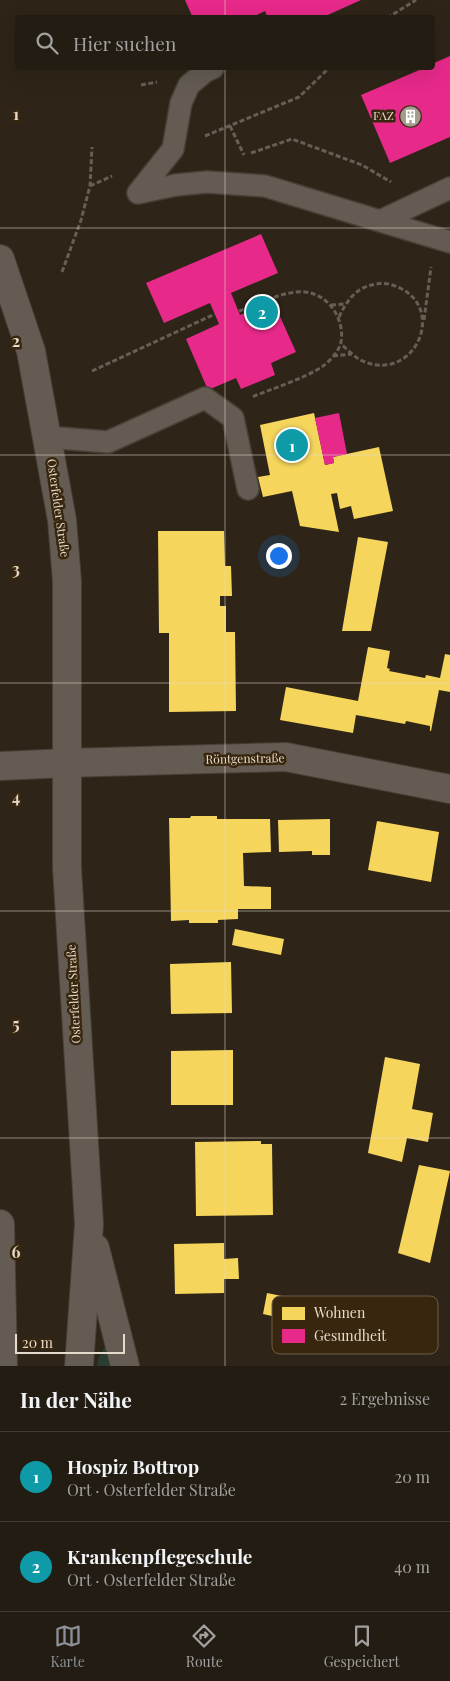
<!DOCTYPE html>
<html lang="de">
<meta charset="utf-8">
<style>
:root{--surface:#221c12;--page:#2a251b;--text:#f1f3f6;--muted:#a2a19f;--line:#3f3a32;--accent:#8c9099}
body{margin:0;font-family:"Playfair Display",serif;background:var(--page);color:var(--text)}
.scale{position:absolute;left:15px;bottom:12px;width:110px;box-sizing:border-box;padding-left:5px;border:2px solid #e5dacc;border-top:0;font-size:14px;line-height:18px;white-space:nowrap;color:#e5dacc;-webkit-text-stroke:4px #38270e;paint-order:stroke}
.you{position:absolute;left:278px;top:555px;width:18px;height:18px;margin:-12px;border:4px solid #fff;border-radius:50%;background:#1a73e8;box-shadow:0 0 0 8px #1a73e833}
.badge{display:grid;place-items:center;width:32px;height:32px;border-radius:50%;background:var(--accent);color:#fff;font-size:16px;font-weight:700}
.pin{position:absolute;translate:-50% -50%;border:2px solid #fff;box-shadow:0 1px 5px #0006}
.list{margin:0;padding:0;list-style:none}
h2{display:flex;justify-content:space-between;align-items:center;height:65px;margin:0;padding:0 20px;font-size:21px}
h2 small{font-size:16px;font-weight:400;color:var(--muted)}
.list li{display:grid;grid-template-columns:32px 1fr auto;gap:15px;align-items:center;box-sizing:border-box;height:90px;padding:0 20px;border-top:1px solid var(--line)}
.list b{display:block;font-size:19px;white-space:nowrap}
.list p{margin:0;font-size:16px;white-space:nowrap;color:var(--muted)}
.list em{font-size:16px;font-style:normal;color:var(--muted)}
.icon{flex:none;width:28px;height:28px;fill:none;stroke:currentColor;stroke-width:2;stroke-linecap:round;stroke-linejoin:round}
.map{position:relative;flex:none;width:450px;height:1366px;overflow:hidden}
.search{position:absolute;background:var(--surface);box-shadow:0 5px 20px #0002;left:15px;right:15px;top:15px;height:55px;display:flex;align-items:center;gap:12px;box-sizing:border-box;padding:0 18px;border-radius:5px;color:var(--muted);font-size:19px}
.sheet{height:245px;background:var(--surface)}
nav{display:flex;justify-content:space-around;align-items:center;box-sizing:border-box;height:70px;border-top:1px solid var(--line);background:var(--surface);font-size:14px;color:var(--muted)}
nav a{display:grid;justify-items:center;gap:2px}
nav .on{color:var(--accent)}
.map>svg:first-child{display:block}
.green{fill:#293e31}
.homes{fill:#f6d55c}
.health{fill:#e7298a}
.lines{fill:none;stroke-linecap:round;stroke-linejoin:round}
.service-casing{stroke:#474036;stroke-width:24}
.minor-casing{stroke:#474036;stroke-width:30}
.secondary-casing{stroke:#474036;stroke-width:30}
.path{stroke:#655f55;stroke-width:3;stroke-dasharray:5 2.5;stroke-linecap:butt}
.service{stroke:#645c53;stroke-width:21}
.minor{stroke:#645c53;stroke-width:28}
.secondary{stroke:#645c53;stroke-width:28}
.grid{fill:none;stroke:#e5dacc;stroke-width:1;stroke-opacity:0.55}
.labels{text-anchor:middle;stroke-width:5;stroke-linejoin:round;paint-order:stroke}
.poi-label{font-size:12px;fill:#e5dacc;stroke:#38270e;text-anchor:end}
.street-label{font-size:12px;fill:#e5dacc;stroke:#38270e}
.key{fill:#38270e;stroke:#6c5d47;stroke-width:1}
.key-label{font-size:14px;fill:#e5dacc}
.grid-label{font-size:16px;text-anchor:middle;font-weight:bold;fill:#e5dacc;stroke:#38270e;stroke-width:5;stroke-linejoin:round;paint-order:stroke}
</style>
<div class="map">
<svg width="450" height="1366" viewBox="0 0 450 1366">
<rect width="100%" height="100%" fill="#2e2518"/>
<!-- green -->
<path class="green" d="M107,1343L112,1366H97L98,1359Z"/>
<!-- homes -->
<path class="homes" d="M314,413L325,465L334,463L333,457L379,447L393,511L354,519L351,506L340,509L337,493L331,494L339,532L300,526L292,491L263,497L258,477L270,475L260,425Z
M158,531H224L225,566H231L232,596H220V606H226V632H235L236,711L169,712V633H159Z
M358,537L388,542L371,631H342Z
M368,647L390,651L387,668L390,669L389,671L425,678L426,675L440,678L445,654L450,655V692L439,690L431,731H430V726L406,721L405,724L356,715L353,733L280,720L286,687L358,701Z
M191,816H217V819H270L271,852L243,853L244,886L271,887V909H238V919L218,920V923H189V920L171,921L169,818H190Z
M330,819V855H312V851L279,852L278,820Z
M377,821L439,832L431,882L368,870Z
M235,929L284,939L281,955L232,945Z
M231,962L232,1013L171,1014L170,964Z
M233,1050V1105H171V1051Z
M385,1057L420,1064L412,1109L433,1113L428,1142L407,1138L402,1162L368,1153Z
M261,1141V1144H272L273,1215L196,1216L195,1142Z
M419,1165L450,1171L430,1263L398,1253Z
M224,1243V1259L238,1258L239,1279H224V1293L175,1294L174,1244Z
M267,1293L321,1304L317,1326L263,1314Z"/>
<!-- health -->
<path class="health" d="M185,0H361L321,18H268L265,11L250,18H193Z
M450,56V137L390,163L361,95L424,68H432V64Z
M261,234L278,273L231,293L240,315L273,301L296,352L271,363L275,375L241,389L236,378L208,390L186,339L219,324L210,303L164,323L146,283Z
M339,413L347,454L333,457L334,463L325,465L315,418Z"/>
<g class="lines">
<defs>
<path id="service" d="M138,193L176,185L207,182L265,186L380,221L450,188
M138,193L173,149L181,103L189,85L206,71L213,68
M380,221L450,242
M47,437L108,442L205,398L233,418L248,489"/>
<path id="minor" d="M0,766L67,763L286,757L450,789
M0,1224L3,1366"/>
<path id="secondary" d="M0,259L31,351L62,520L67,581V868L89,1224L79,1366
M95,1248L125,1366"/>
</defs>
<!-- service casing -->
<use href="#service" class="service-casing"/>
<!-- minor casing -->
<use href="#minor" class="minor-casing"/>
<!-- secondary casing -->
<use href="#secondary" class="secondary-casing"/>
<!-- path -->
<path class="path" d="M387,18L416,0
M141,85L157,82
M230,126L244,155
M205,136L299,97L329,68
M251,153L292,139L362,165L391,182
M90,186L112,176
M62,272L81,220L90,186L92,147
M331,305L345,304
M239,311C258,304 285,290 305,292C329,294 345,320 341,342C340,350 329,362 323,366C306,378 271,389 252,397
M339,317C347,300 357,286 377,284C385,282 393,285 400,288C446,310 415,381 365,362C356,359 348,350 341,344
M424,320L431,267
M333,356L352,354
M92,371L215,314"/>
<!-- service -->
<use href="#service" class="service"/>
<!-- minor -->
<use href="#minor" class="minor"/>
<!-- secondary -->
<use href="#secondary" class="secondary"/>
</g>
<!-- grid -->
<path class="grid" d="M225,0V18M225,68V1366M0,228H450M0,455H450M0,683H450M0,911H450M0,1138H450"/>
<!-- icons -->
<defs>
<symbol id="building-disc" viewBox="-11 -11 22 22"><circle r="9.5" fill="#a59b8d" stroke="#38270e"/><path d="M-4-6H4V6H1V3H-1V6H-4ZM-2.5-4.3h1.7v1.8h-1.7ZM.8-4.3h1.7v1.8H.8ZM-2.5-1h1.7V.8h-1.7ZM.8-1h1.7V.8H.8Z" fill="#fff"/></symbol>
</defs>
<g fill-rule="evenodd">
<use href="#building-disc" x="398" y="104" width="25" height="25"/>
</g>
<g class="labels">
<!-- poi labels -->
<g class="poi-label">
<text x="394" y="120">FAZ</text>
</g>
<!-- street labels -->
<g class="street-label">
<text transform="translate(58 508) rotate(82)" y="4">Osterfelder Straße</text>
<text transform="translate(245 759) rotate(-1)" y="4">Röntgenstraße</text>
<text transform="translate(74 994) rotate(-93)" y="4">Osterfelder Straße</text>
</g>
</g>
<!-- legend -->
<rect x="272" y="1296" width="166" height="58" rx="8" class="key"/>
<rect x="282" y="1307" width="23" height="13" fill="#f6d55c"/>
<rect x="282" y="1329" width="23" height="14" fill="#e7298a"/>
<g class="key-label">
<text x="314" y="1318">Wohnen</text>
<text x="314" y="1341">Gesundheit</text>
</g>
<g class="grid-label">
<text x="16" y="120">1</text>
<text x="16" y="347">2</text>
<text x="16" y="575">3</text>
<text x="16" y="803">4</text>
<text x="16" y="1030">5</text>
<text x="16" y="1258">6</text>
</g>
</svg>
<div class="scale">20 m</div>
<div class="you"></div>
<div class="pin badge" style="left:292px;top:445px;background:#0f9aa8">1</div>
<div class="pin badge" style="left:262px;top:312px;background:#0f9aa8">2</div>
<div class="search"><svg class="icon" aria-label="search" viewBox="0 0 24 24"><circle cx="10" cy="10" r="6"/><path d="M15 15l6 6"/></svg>Hier suchen</div>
</div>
<section class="sheet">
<h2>In der Nähe<small>2 Ergebnisse</small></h2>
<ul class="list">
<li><span class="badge" style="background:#0f9aa8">1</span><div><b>Hospiz Bottrop</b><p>Ort · Osterfelder Straße</p></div><em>20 m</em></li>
<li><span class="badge" style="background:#0f9aa8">2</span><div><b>Krankenpflegeschule</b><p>Ort · Osterfelder Straße</p></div><em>40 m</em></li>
</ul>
</section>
<nav>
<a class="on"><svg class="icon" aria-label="map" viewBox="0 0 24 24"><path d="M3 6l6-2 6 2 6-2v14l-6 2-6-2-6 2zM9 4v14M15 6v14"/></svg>Karte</a>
<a><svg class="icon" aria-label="directions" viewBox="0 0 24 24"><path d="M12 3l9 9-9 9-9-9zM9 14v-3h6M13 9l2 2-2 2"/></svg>Route</a>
<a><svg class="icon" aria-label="saved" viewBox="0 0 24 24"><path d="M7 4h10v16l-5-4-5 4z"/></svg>Gespeichert</a>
</nav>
